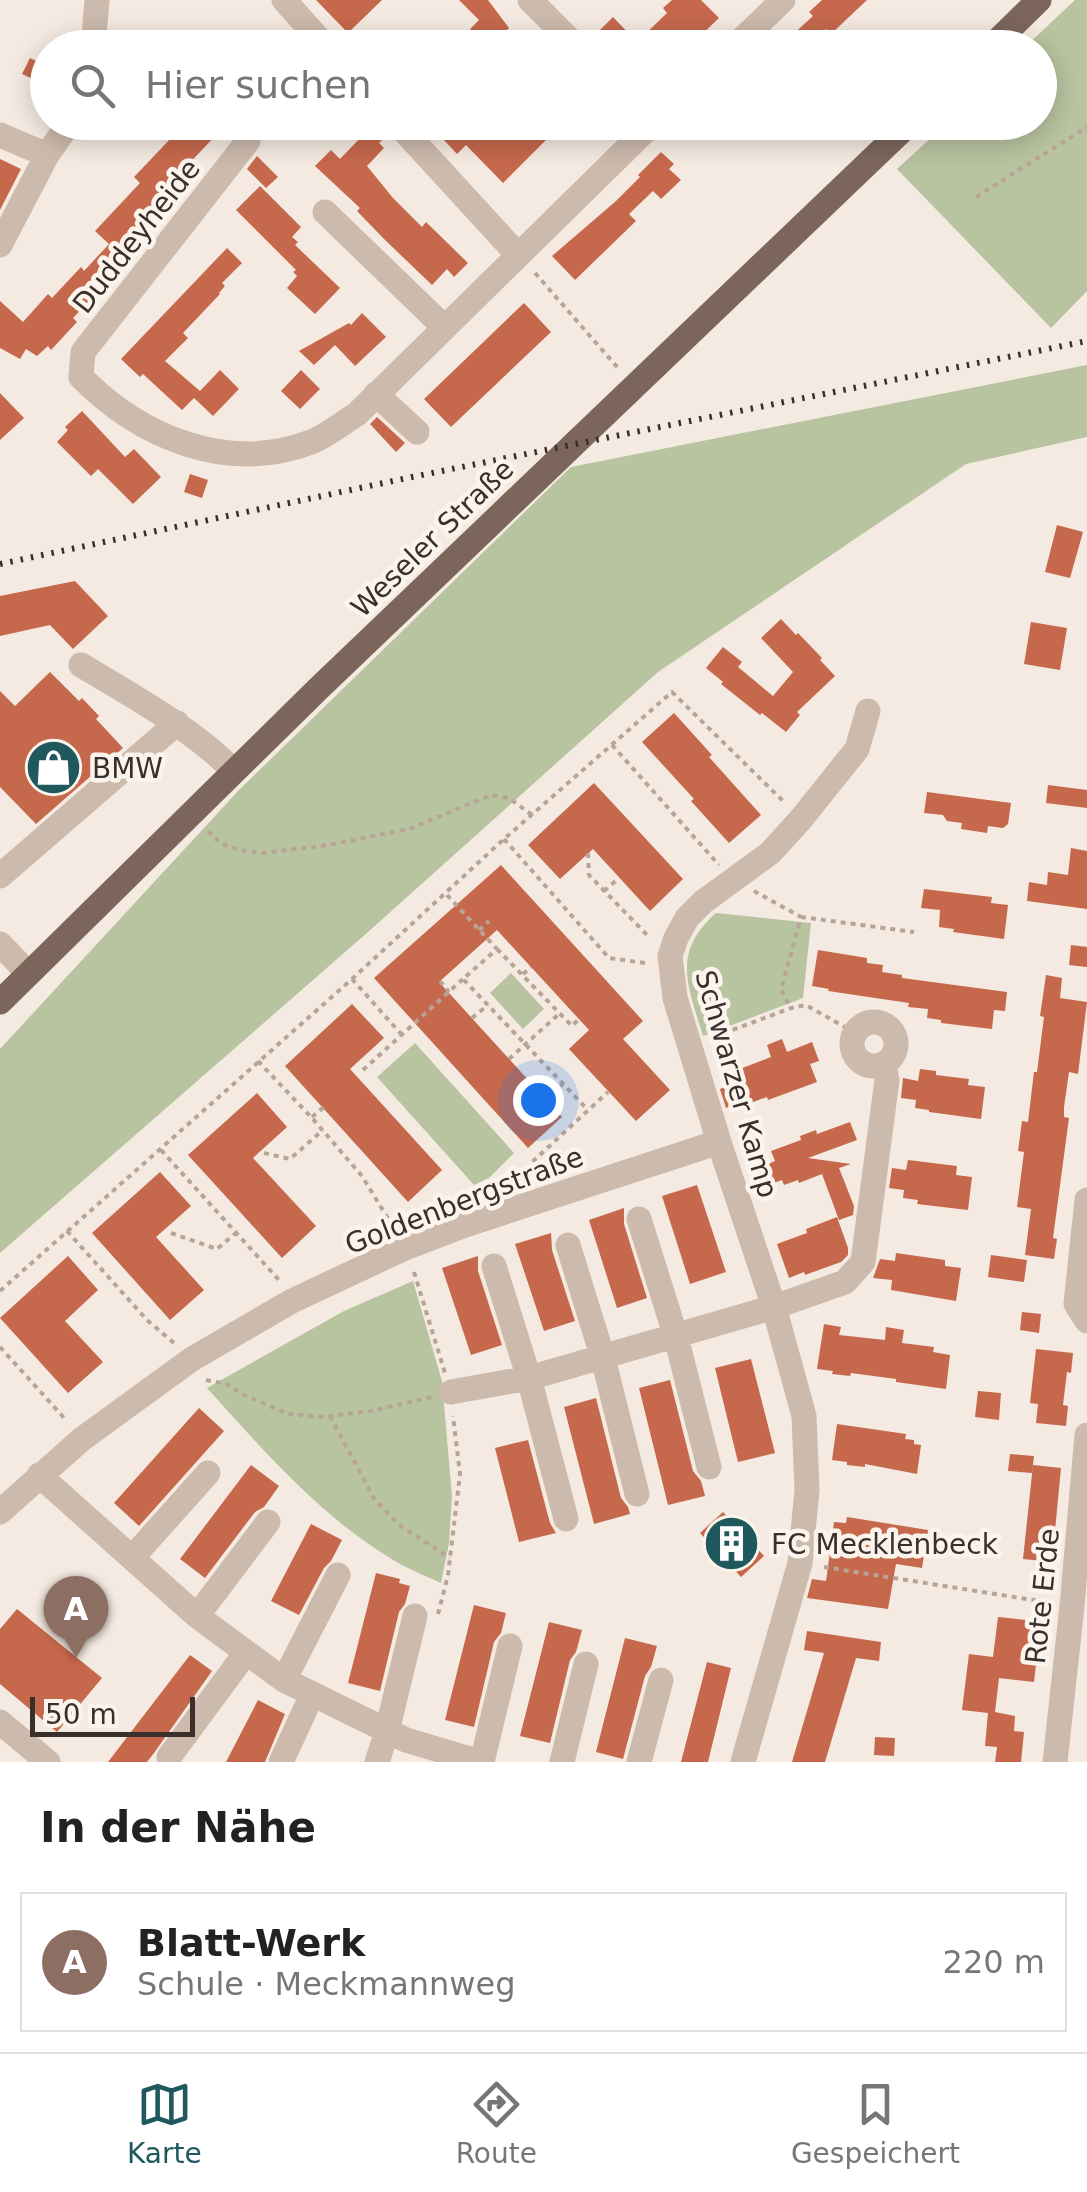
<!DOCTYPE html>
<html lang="de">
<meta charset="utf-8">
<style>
:root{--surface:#fff;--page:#f6f6f6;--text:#222;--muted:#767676;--line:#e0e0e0;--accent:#20595d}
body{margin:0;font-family:"DejaVu Sans",sans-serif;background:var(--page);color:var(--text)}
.scale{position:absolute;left:30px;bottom:25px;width:165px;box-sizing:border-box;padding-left:10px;border:5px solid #3a2f2b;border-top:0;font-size:28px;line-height:35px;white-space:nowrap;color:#3a2f2b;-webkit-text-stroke:8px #fbf4ed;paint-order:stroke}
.you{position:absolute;left:538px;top:1100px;width:35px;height:35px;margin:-25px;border:8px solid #fff;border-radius:50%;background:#1a73e8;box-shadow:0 0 0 15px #1a73e833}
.badge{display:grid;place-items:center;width:65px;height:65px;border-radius:50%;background:var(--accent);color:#fff;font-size:32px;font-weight:700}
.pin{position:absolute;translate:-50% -82px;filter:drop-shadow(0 2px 5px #0008)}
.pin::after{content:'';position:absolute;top:52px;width:35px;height:30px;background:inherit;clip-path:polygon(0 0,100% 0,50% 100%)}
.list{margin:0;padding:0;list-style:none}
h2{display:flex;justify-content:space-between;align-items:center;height:130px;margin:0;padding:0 40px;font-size:42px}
h2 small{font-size:32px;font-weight:400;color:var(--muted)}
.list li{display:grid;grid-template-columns:65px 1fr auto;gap:30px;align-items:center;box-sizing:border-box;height:140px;margin:0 20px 20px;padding:0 20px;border:2px solid var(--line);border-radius:0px}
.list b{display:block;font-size:38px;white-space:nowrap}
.list p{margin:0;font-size:32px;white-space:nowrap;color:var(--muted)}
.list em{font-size:32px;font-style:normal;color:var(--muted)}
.icon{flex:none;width:55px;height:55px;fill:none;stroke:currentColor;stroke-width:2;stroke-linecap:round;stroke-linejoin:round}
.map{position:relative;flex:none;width:1087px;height:1762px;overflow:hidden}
.search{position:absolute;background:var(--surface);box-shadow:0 5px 25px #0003;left:30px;right:30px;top:30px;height:110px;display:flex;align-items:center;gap:25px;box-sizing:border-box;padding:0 35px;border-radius:55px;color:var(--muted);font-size:38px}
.sheet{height:290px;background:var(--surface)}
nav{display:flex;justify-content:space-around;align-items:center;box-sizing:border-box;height:140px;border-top:2px solid var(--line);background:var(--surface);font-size:28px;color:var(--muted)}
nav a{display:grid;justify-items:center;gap:5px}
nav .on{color:var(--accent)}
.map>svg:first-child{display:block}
.green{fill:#b8c3a0}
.building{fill:#c6684c}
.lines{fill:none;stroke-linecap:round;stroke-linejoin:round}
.path{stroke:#b8a496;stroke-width:4;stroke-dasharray:5 5;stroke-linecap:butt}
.minor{stroke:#ccbaac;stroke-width:25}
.major{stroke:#7c665c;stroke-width:25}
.rail{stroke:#3a2f2b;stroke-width:6;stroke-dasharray:2.5 8;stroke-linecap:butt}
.labels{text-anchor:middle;stroke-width:9;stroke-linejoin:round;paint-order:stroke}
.street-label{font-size:28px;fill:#3a2f2b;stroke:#fbf4ed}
.poi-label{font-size:28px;fill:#3a2f2b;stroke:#fbf4ed;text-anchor:start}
</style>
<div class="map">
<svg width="1087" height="1762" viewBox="0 0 1087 1762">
<rect width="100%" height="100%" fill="#f4eae1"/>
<!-- green -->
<path class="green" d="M1075,0H1087V291L1051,328L897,169L947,123L1040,122V48L1025,47Z
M1087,365V437L966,464L658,672L368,932L0,1253V1049L239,790L571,467Z
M716,913L811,923L803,998L703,1036C688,986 671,953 716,913Z
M511,973L544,1009L523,1029L490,993Z
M415,1043L514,1153L489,1178L474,1185L377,1077Z
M413,1281L442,1381L452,1496L449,1543L441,1583C428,1577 413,1571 400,1564C323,1520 265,1452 207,1388L344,1311Z"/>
<!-- building -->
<path class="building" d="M316,0H382L348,33Z
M459,0H488L509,28L488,48L470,29L479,20Z
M672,0H701L719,18L695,41L688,34L674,48H612L597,33L613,17L637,42L667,13L663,8Z
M822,0H867L831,34L826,29L806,48H796L788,39L813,16L809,12Z
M30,58L48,67V86L22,74Z
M178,122H209L219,132L181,172L186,177L143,224L148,228L107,272L112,277L73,318L77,322L51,350L48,346L37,356L26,349L20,359L0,348V301L23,322L48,294L52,298L81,267L84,271L109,244L95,231L140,183L134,177L172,137L169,133Z
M354,122H380L386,136L379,143L384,148L367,166L393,198L422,227L426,222L468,263L454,277L447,269L432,285L383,238L357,211L360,208L315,166L331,150L340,159L365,133Z
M427,122H564L503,183L466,145L457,154Z
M661,152L674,164L669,169L681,180L661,199L653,191L629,214L636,221L575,280L552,256L616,201L640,177L638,175Z
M257,156L278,177L266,188L247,169Z
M0,159L21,169L0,210Z
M260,186L301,227L292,237L298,242L295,245L340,288L315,314L287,288L297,276L293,272L296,270L236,210Z
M227,248L242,263L222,283L225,286L219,293L220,294L183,333L188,338L165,361L200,391L220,370L239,389L213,416L194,398L182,410L143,374L140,377L121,359Z
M524,303L551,332L451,427L424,399Z
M362,313L386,337L355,366L335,345L314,365L299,351L349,323L351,325Z
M301,370L320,389L300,409L281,391Z
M0,393L24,418L0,440Z
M82,411L125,457L134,449L161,477L133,504L98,469L91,476L57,442L68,430L65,427Z
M377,417L405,443L396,452L370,424Z
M190,474L208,480L202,498L184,492Z
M1057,525L1083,532L1070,578L1045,572Z
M75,581L108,616L73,649L50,625L0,636V596Z
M781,619L796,635L798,633L822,658L820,660L835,676L797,712L800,715L786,732L762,713L760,715L721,684L723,682L706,668L723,647L742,662L738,667L773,696L793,672L761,638Z
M1031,622L1067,628L1060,670L1024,664Z
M50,672L79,701L82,698L99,716L96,719L123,748L36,824L0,787V691L15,706Z
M674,713L712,755L709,757L761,815L729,843L691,801L694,799L642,742Z
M594,783L683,879L650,911L593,849L560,879L528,845Z
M1048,785L1087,790V808L1046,803Z
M927,792L1011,803L1008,824L1003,828L988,826L987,833L961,829L962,823L947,821L943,815L924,813Z
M1071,848L1087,851V909L1027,901L1029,882L1047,885L1048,872L1068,875Z
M501,865L643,1021L623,1039L670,1090L636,1121L569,1049L589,1030L497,930L439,982L562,1117L528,1148L374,978Z
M924,889L992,897L991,903L1008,905L1004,939L953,932L954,929L939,927L940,910L921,908Z
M1071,945L1087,947V967L1069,965Z
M818,950L867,958V963L883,965L882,972L902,975V978L1007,992L1005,1011L994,1010L992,1029L941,1023V1020L927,1018L928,1009L908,1007L909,1003L828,991L829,989L812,986Z
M1046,975L1062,978L1060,998L1087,1002L1078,1074L1069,1072L1064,1107V1117L1069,1118L1053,1238L1057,1239L1054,1259L1025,1255L1031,1209L1017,1207L1024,1152L1018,1151L1022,1121L1028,1122L1034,1072H1037L1044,1017L1040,1016Z
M352,1004L384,1038L350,1069L442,1170L408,1202L285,1066Z
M782,1039L787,1052L812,1042L819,1061L810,1064L817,1082L768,1100L767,1097L753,1102L752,1098L726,1108L720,1089L730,1085L729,1073L771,1057L767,1045Z
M920,1069L936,1071V1075L969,1079L968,1085L985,1087L981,1119L929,1112V1110L915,1108L916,1100L901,1098L903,1078L918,1081Z
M257,1093L287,1127L253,1158L316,1226L282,1258L188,1155Z
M850,1122L857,1140L808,1158L851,1164L839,1168L854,1206L853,1215L839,1220L822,1174L799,1183L798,1180L784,1185L782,1180L763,1187L756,1169L775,1161L771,1151L801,1140L800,1136L816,1130L817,1134Z
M908,1160L957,1166L956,1175L972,1177L968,1210L917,1204L918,1200L903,1198L904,1190L889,1188L892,1168L906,1170Z
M160,1172L191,1206L156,1237L204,1290L170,1320L92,1233Z
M697,1185L726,1272L690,1284L662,1196Z
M624,1208V1224L647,1298L617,1308L589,1220Z
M837,1217L848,1248V1255L841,1262L805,1275L804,1272L789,1278L777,1244L807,1233L806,1229Z
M551,1233L552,1250L575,1321L544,1331L515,1244Z
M896,1253L945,1260V1266L961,1268L956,1301L891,1290L892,1280L873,1278L880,1259L895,1261Z
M991,1255L1027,1260L1024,1282L988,1277Z
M68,1256L98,1290L65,1321L103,1362L68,1393L0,1318Z
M478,1256V1271L502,1345L471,1355L442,1268Z
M1022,1312L1041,1314L1039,1333L1020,1330Z
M824,1324L841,1327L839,1335L885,1340L886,1327L904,1330L902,1343L934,1347L933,1352L950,1355L946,1389L896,1382V1379L851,1373L850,1376L832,1374L833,1371L817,1369Z
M1036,1349L1073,1353L1071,1373L1067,1372L1063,1405L1068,1406L1066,1426L1036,1423L1038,1404L1030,1403Z
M751,1359L775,1453L738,1462L715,1368Z
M670,1380L693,1471L701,1481L705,1496L668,1505L639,1388Z
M978,1391L1001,1393L999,1420L975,1417Z
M596,1398L621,1498L628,1507L630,1514L594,1524L564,1407Z
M199,1408L224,1431L139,1526L114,1503Z
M837,1424L906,1434L905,1439L914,1440V1444L921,1445L917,1474L865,1464V1467L847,1465V1462L832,1460Z
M528,1440L550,1523L556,1533L519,1542L495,1448Z
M1010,1454L1034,1456L1032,1473L1008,1471Z
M251,1465L279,1486L264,1507L255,1512L205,1578L180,1559Z
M1033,1465L1061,1468L1052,1562L1023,1559Z
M723,1512L764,1556L741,1577L700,1533Z
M847,1517L928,1530L922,1568L896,1564L888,1609L807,1598L812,1579L826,1581L834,1522L846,1523Z
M311,1524L342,1540L331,1561L324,1568L299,1615L271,1601Z
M376,1573L400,1579L399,1583L410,1586L405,1604L399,1612L380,1691L348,1683Z
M474,1605L506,1613L501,1633L494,1642L474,1727L445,1720Z
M17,1609L102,1678L57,1732L0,1684V1629Z
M998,1617L1036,1621L1034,1638H1039L1034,1682L999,1678L995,1712L1015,1716L1014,1731L1024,1732L1021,1762H995L997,1747L985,1746L988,1713L962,1710L969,1654L993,1657Z
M549,1622L582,1630L576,1652L570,1660L550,1743L520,1736Z
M807,1631L881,1642L879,1661L856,1658L825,1762H792L824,1653L804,1650Z
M625,1638L657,1646L651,1667L645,1676L623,1759L596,1752Z
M190,1655L212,1671L154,1753L147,1762H108Z
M707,1662L731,1668L708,1762H681Z
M258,1700L285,1714L265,1762H226Z
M875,1737L895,1738L894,1756L874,1755Z"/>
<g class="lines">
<!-- path -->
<path class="path" d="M957,48L967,38
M976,197L1087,127
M535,273L618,368
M612,745L719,865
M208,831L220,843L239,850L262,853L329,845L409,829L491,795L509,798L532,815
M504,839L609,958L645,963
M588,853L589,875L650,938
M604,891L619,878
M754,891L801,917L781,990L791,1008
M447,895L497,949L463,979L588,1110
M801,917L914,932
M479,930L489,921
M497,949L572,1026L579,1019
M523,974L531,967
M352,979L402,1035
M440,981L449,992
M472,1018L488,1005
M714,1037L791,1008L806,1005L855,1033
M509,1059L560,1013
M258,1061L312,1118L362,1176L393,1227
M363,1070L463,979
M546,1100L563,1084
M312,1117L324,1107
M161,1150L279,1280
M264,1153L290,1159L323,1130
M534,1180L530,1164L608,1092
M67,1231L147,1320L174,1343
M171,1233L217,1249L237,1232
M414,1272L445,1373
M0,1291L352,979L504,839L672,692L783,801
M0,1347L66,1420
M206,1380L227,1384L242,1394L288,1414L322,1417L371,1411L432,1397
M330,1416L375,1500L399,1525L450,1558
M824,1567L1052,1603
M438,1614L448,1575L460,1474L453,1416"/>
<!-- minor -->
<path class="minor" d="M284,0L327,48
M530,0L578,48
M93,48L97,0
M733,48L783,0
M396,122L517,254
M0,135L47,155
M248,141L83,352L81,377C140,437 227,474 311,442C327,436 342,423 357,414L654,122
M325,212L444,327
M0,245L47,155L70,122
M376,394L417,432
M81,665C134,697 190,727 234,771
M0,876L177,723
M0,944L28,973
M852 1044a22 22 0 1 1 44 0a22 22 0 1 1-44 0Z
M1087,1200L1076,1304L1087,1321
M639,1219L676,1337L709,1467
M568,1245L603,1358L637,1494
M494,1266L529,1378L566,1519
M451,1392L529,1378L774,1307L845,1282L863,1262L887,1080L884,1064
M39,1475L197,1616L284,1680L406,1740L480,1762
M0,1512L82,1439L192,1359L292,1301L405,1248L465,1225L719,1142
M132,1558L208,1473
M197,1616L268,1522
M284,1680L338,1575
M0,1722L48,1762
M169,1757L245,1654
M281,1762L312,1695
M377,1762L387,1731L415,1616
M482,1762L510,1646
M562,1762L586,1664
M639,1762L661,1680
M743,1762L800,1563L807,1490L804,1416L774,1307L719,1142L675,998L670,956L676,938L687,918L703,902L770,853L801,819L857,749L868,711
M1055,1762L1072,1606L1087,1435"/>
<!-- major -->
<path class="major" d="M990,48L1039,0
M0,1002L318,689L911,122"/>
<!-- rail -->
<path class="rail" d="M0,564L412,477L1087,341"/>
</g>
<!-- icons -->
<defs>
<symbol id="shop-disc" viewBox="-11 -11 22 22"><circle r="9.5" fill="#20595d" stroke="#fbf4ed"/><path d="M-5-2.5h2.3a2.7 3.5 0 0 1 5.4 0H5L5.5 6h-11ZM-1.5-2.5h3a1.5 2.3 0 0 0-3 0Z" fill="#fff"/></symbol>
<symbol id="building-disc" viewBox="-11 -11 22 22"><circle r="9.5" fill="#20595d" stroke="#fbf4ed"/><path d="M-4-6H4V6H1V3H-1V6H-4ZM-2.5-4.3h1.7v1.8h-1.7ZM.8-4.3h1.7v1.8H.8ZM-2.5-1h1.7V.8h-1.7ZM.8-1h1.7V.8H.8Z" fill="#fff"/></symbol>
</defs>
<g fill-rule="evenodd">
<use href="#shop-disc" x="22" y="736" width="63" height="63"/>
<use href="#building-disc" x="700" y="1512" width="63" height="63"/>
</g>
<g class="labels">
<!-- street labels -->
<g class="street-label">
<text transform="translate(136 236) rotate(-52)" y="10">Duddeyheide</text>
<text transform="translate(432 538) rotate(-44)" y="10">Weseler Straße</text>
<text transform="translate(737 1084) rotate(74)" y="10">Schwarzer Kamp</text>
<text transform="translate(464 1200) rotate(-21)" y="10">Goldenbergstraße</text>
<text transform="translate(1042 1596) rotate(-84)" y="10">Rote Erde</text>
</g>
<!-- poi labels -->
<g class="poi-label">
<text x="92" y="778">BMW</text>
<text x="771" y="1554">FC Mecklenbeck</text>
</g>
</g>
</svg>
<div class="scale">50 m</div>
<div class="you"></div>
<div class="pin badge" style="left:76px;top:1658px;background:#8d6e63">A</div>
<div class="search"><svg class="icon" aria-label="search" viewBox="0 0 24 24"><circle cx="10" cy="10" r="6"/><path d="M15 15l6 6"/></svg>Hier suchen</div>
</div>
<section class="sheet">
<h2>In der Nähe<small></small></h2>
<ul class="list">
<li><span class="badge" style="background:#8d6e63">A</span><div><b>Blatt-Werk</b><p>Schule · Meckmannweg</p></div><em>220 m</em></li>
</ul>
</section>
<nav>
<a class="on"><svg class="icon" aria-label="map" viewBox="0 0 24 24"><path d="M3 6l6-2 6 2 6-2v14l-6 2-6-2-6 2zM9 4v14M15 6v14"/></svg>Karte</a>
<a><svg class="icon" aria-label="directions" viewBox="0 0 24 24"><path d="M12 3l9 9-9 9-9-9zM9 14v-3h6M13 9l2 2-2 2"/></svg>Route</a>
<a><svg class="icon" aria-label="saved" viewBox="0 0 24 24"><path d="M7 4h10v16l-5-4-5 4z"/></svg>Gespeichert</a>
</nav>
